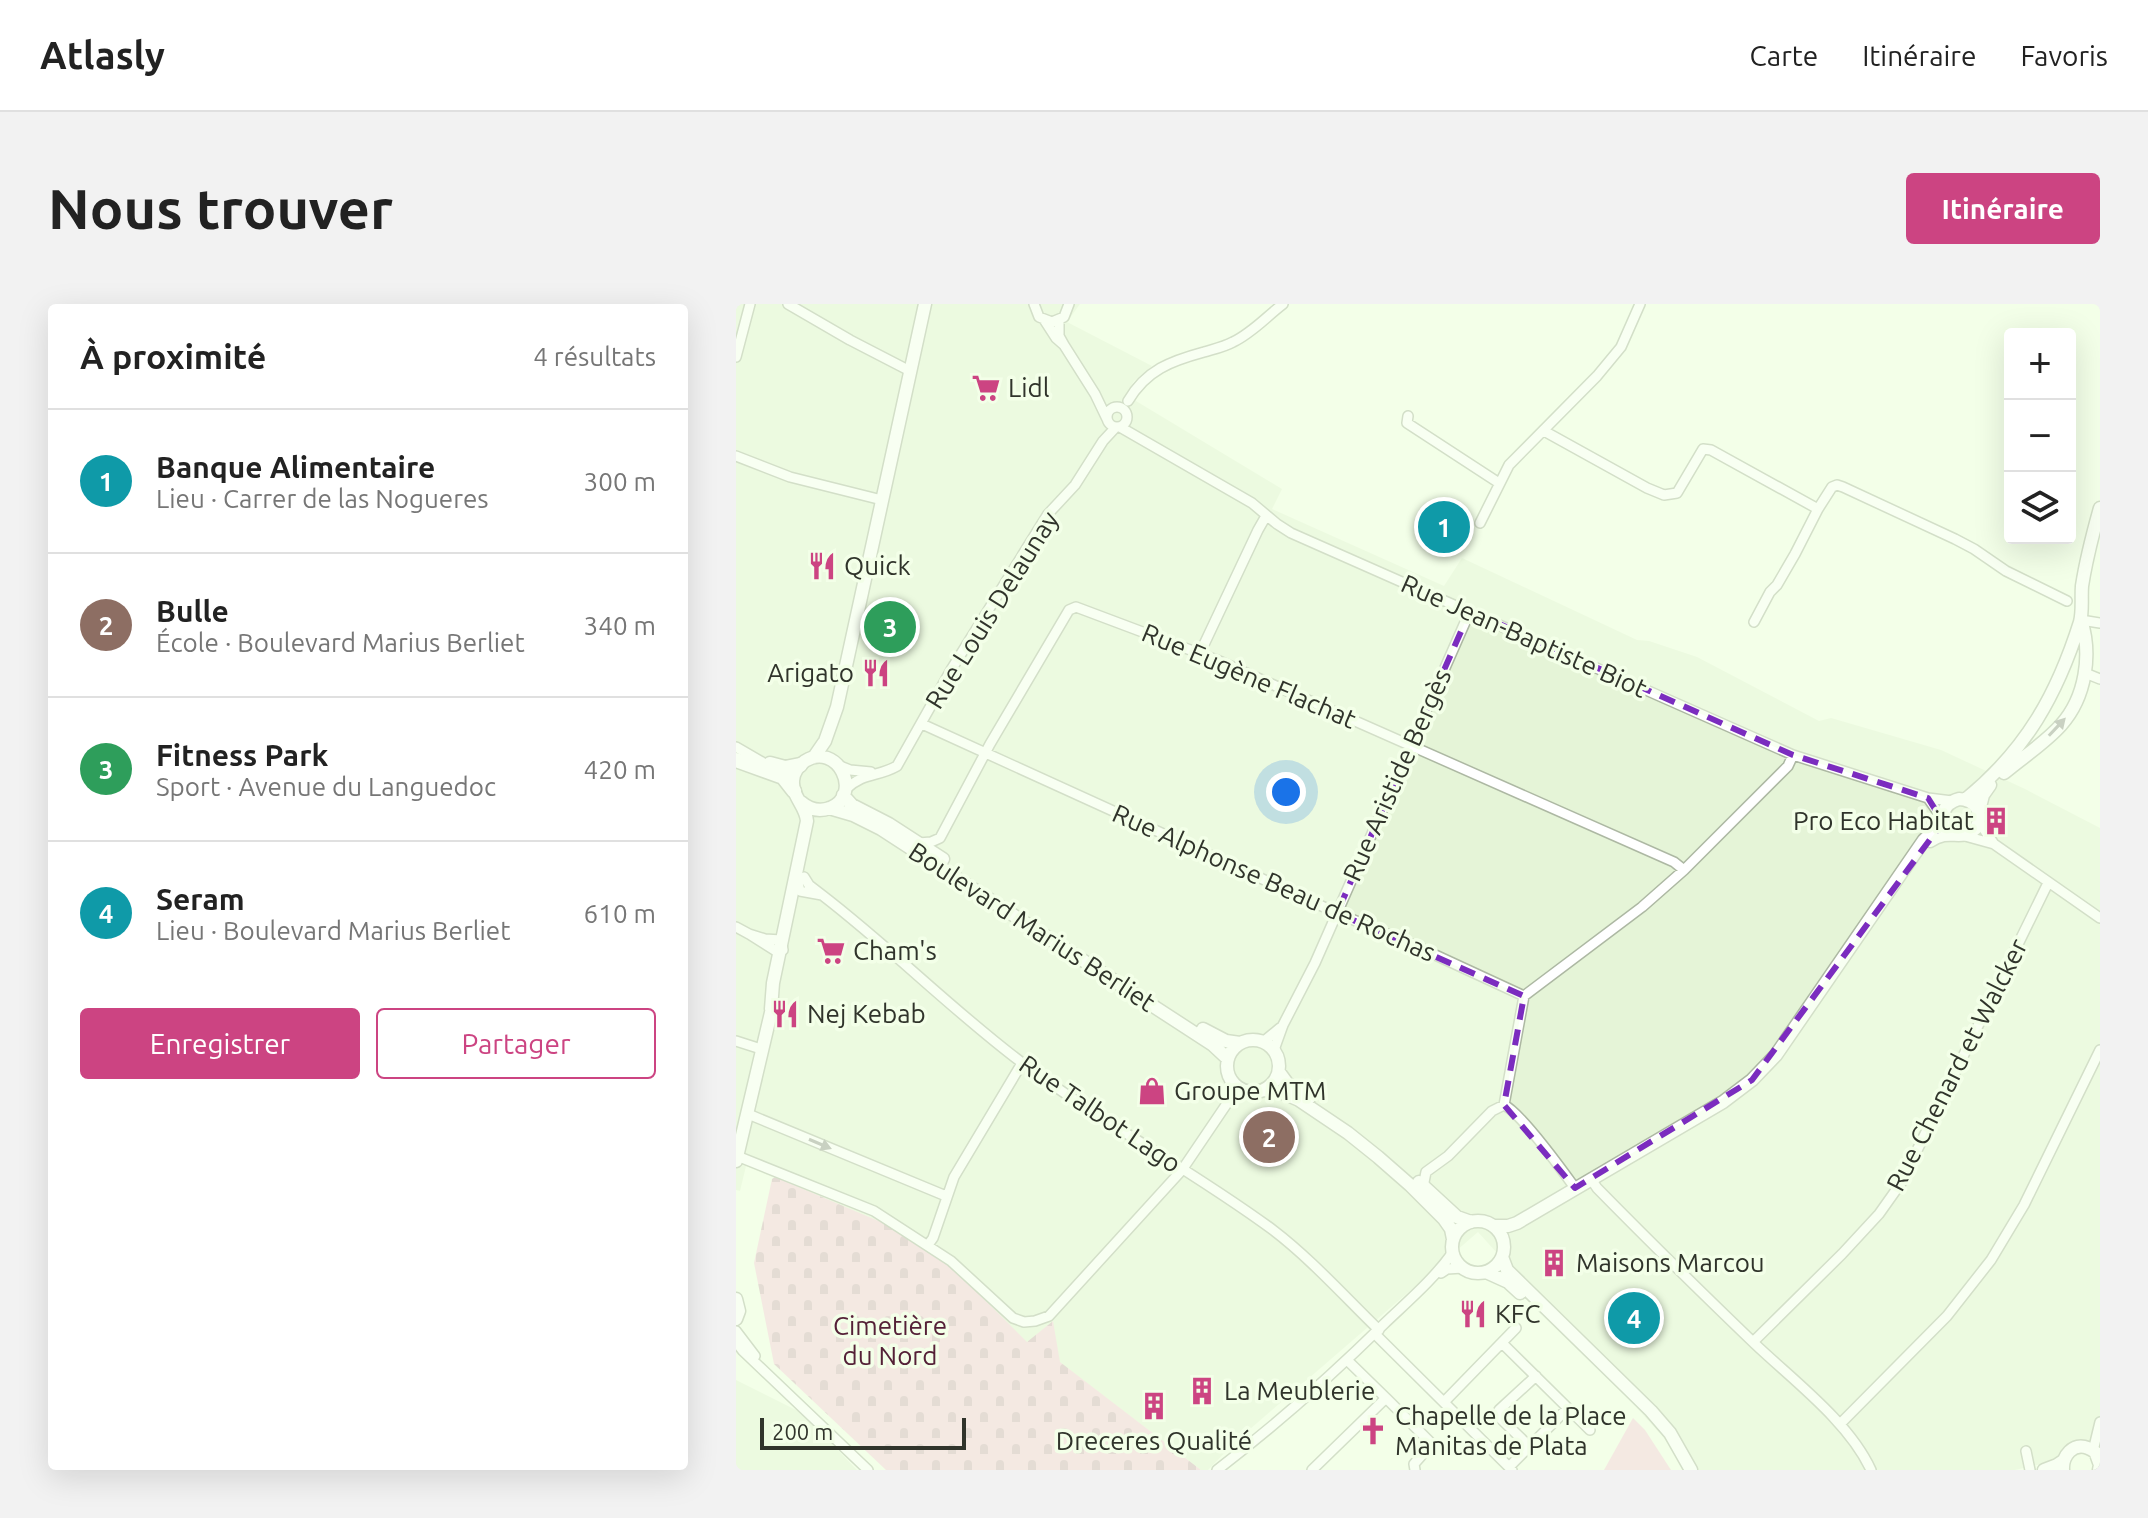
<!DOCTYPE html>
<html lang="fr">
<meta charset="utf-8">
<style>
:root{--surface:#fff;--page:#f2f2f2;--text:#222;--muted:#767676;--line:#e0e0e0;--accent:#cc4482}
body{margin:0;font-family:Ubuntu,sans-serif;background:var(--page);color:var(--text)}
.controls{position:absolute;right:24px;top:24px;display:grid;overflow:hidden;border-radius:8px;box-shadow:0 8px 32px #0002}
.controls button{width:72px;height:72px;display:grid;place-items:center;padding:0;border:0;border-bottom:2px solid var(--line);background:var(--surface);color:var(--text);font:40px sans-serif}
.scale{position:absolute;left:24px;bottom:20px;width:206px;box-sizing:border-box;padding-left:8px;border:4px solid #30342b;border-top:0;font-size:22px;line-height:28px;white-space:nowrap;color:#30342b;-webkit-text-stroke:6px #f3ffe8;paint-order:stroke}
.you{position:absolute;left:550px;top:488px;width:28px;height:28px;margin:-20px;border:6px solid #fff;border-radius:50%;background:#1a73e8;box-shadow:0 0 0 12px #1a73e833}
.badge{display:grid;place-items:center;width:52px;height:52px;border-radius:50%;background:var(--accent);color:#fff;font-size:26px;font-weight:700}
.pin{position:absolute;translate:-50% -50%;border:4px solid #fff;box-shadow:0 2px 8px #0006}
.list{margin:0;padding:0;list-style:none}
h2{display:flex;justify-content:space-between;align-items:center;height:104px;margin:0;padding:0 32px;font-size:34px}
h2 small{font-size:26px;font-weight:400;color:var(--muted)}
.list li{display:grid;grid-template-columns:52px 1fr auto;gap:24px;align-items:center;box-sizing:border-box;height:144px;padding:0 32px;border-top:2px solid var(--line)}
.list b{display:block;font-size:30px;white-space:nowrap}
.list p{margin:0;font-size:26px;white-space:nowrap;color:var(--muted)}
.list em{font-size:26px;font-style:normal;color:var(--muted)}
.actions{display:flex;gap:16px;padding:24px 32px}
.actions a{flex:1;padding:18px 0;border:2px solid var(--accent);border-radius:8px;text-align:center;font-size:28px;color:var(--accent)}
.actions .main{background:var(--accent);color:#fff}
.icon{flex:none;width:44px;height:44px;fill:none;stroke:currentColor;stroke-width:2;stroke-linecap:round;stroke-linejoin:round}
.map{position:relative;flex:none;width:1364px;height:1166px;overflow:hidden;border-radius:8px}
header{display:flex;align-items:center;gap:48px;box-sizing:border-box;height:112px;padding:0 40px;background:var(--surface);border-bottom:2px solid var(--line)}
header strong{font-size:38px}
nav{display:flex;gap:44px;margin-inline-start:auto;font-size:28px}
.intro{display:flex;align-items:center;justify-content:space-between;box-sizing:border-box;height:192px;padding:0 48px}
h1{margin:0;font-size:56px}
.button{padding:20px 36px;border-radius:8px;background:var(--accent);color:#fff;font-size:28px;font-weight:700}
main{display:flex;gap:48px;padding:0 48px}
aside{flex:1;background:var(--surface);border-radius:8px;box-shadow:0 8px 32px #0002}
.map>svg:first-child{display:block}
.built{fill:#e5f4d7}
.grass{fill:#f6cfdc}
.cemetery{fill:url(#cemetery-stones)}
.lines{fill:none;stroke-linecap:round;stroke-linejoin:round}
.minor-casing{stroke:#adb8a3;stroke-width:12}
.major-casing{stroke:#adb8a3;stroke-width:15}
.highway-casing{stroke:#adb8a3;stroke-width:17}
.minor{stroke:#fff;stroke-width:9}
.major{stroke:#fff;stroke-width:12}
.highway{stroke:#fff;stroke-width:14}
.oneway{fill:#989a95}
.marked{fill:none;stroke:#7b2cbf;stroke-width:6;stroke-dasharray:16 10;stroke-linejoin:round}
.labels{text-anchor:middle;stroke-width:7;stroke-linejoin:round;paint-order:stroke}
.poi-label{font-size:26px;fill:#30342b;stroke:#f3ffe8;text-anchor:start}
.street-label{font-size:26px;fill:#30342b;stroke:#f3ffe8}
.park-label{font-size:26px;fill:#542137;stroke:#f3ffe8}
</style>
<header>
<strong>Atlasly</strong>
<nav><a>Carte</a><a>Itinéraire</a><a>Favoris</a></nav>
</header>
<div class="intro"><h1>Nous trouver</h1><a class="button">Itinéraire</a></div>
<main>
<aside>
<h2>À proximité<small>4 résultats</small></h2>
<ul class="list">
<li><span class="badge" style="background:#0f9aa8">1</span><div><b>Banque Alimentaire</b><p>Lieu · Carrer de las Nogueres</p></div><em>300 m</em></li>
<li><span class="badge" style="background:#8d6e63">2</span><div><b>Bulle</b><p>École · Boulevard Marius Berliet</p></div><em>340 m</em></li>
<li><span class="badge" style="background:#2e9e5b">3</span><div><b>Fitness Park</b><p>Sport · Avenue du Languedoc</p></div><em>420 m</em></li>
<li><span class="badge" style="background:#0f9aa8">4</span><div><b>Seram</b><p>Lieu · Boulevard Marius Berliet</p></div><em>610 m</em></li>
</ul>
<div class="actions"><a class="main">Enregistrer</a><a>Partager</a></div>
</aside>
<div class="map">
<svg width="1364" height="1166" viewBox="0 0 1364 1166">
<defs>
<pattern id="cemetery-stones" width="16" height="16" patternUnits="userSpaceOnUse" patternTransform="scale(2)"><rect width="16" height="16" fill="#f6cfdc"/><path d="M2 7V4a2 2 0 0 1 4 0v3zM10 15v-3a2 2 0 0 1 4 0v3z" fill="#d3b2bd"/></pattern>
</defs>
<rect width="100%" height="100%" fill="#f3ffe8"/>
<!-- built -->
<path class="built" d="M0,0H344L331,18L416,62L398,77L390,91L546,185L536,205L708,282L726,254L901,336L913,337L961,353L1083,417L1095,414L1205,446L1289,485L1364,524V1146L1279,1166H957L742,928L499,1138L472,1166H465L323,1058L291,1039L214,961L145,918L10,862L4,887L0,886Z
M0,1076L72,1112L88,1132L121,1166H0Z"/>
<!-- grass -->
<path class="grass" d="M897,1114L909,1126L935,1166H868Z"/>
<!-- cemetery -->
<path class="cemetery" d="M39,873L145,918L214,961L291,1038L317,1017L324,1058L465,1166H150L38,1060L18,959L36,875Z"/>
<g class="lines">
<defs>
<path id="minor" d="M52,0L114,36L174,67
M298,0L303,13L316,18L328,13L333,0
M309,17L320,34L328,41L323,32V17
M328,41L359,90L371,115
M0,53L14,0
M392,97C410,66 435,57 468,48C478,45 488,43 497,38C516,29 530,13 547,0
M371 113a10 10 0 1 1 20 0a10 10 0 1 1-20 0Z
M672,112L671,119L763,179
M384,123L516,199L541,220L555,229L1057,451L1192,494
M808,127L911,184L928,191L941,189L967,145L975,146L1082,205L1096,183L1101,181L1107,183L1219,235L1238,245L1270,267L1331,297
M0,152L54,173L146,196
M744,219L773,161L861,72L885,43L904,0
M1345,316L1364,319
M1018,318L1034,288L1041,281L1059,250L1082,205
M464,349L522,226L530,212
M1349,369L1364,375
M186,420L601,609L682,643L788,692L768,801
M0,443L26,458
M104,462L114,466L135,468
M110,485C128,468 142,473 161,462L215,366L312,210L339,181L367,137L380,123
M1206,514L1192,494L1216,497
M1229,532L1258,540L1243,518
M183,539L195,538L204,534L254,440L333,306L340,303L481,356L938,558L948,566
M1258,540L1364,614
M63,574L62,579L64,587L86,591L73,581L68,573
M86,591C155,644 216,706 285,758C366,819 456,866 537,926C575,955 608,992 643,1026
M0,623L13,630
M13,630L29,635L45,636L47,646L43,649Z
M788,692L906,603L948,566L1052,462L1057,451
M0,737L25,745
M527,738L544,724
M538,746L547,721L579,659L734,307
M492,798L495,776
M12,810L210,892
M1,852L138,907L215,957L277,1014L288,1018L299,1017L313,1012L446,866L492,798L508,787
M855,875L861,884C913,937 966,989 1019,1040C1058,1077 1113,1118 1135,1166
M687,883L690,868L712,852L756,807L768,801C785,809 826,866 839,884
M192,941L197,934L218,873L286,759
M705,969L711,965L727,964
M0,1027L19,1052
M639,1030L776,1166
M0,1038L7,1047L132,1166
M1017,1038L1106,950L1143,910L1165,879L1312,579
M767,1040L854,1126
M611,1056L650,1094
M708,1098L780,1024
M1104,1120L1211,1012L1255,956L1288,901L1364,746
M793,1142L764,1114L763,1106L800,1072
M1290,1147L1294,1166
M1357,1147L1364,1118
M773,1163L832,1104
M481,1166C540,1121 595,1072 648,1020C672,997 698,975 717,948
M576,1166L650,1094L694,1138L693,1143L678,1160L679,1166"/>
<path id="major" d="M78,453L89,437L101,403L189,0
M1268,469C1287,453 1309,439 1325,421C1350,393 1356,350 1345,316
M107,491L116,501L153,520L207,555
M1230,495C1290,446 1321,391 1344,318C1347,307 1345,293 1346,282C1350,256 1357,229 1364,204
M93,504L117,511L145,525L477,741L492,755
M1243,507L1247,491L1254,481
M1194,537C1215,523 1224,539 1240,524C1248,509 1240,496 1223,495C1205,500 1202,517 1216,529
M35,705L37,679L71,517C70,502 56,493 57,477C57,469 63,461 69,457C101,437 128,490 94,504C83,508 73,505 65,498
M467,725L490,737L504,739
M491 762a26 26 0 1 1 52 0a26 26 0 1 1-52 0Z
M543,768L551,779L573,794
M529,786L547,789L563,796L612,829L642,853L674,881L708,915L715,925L717,935
M0,857L37,700
M683,878L721,913L735,918
M716 943a26 26 0 1 1 52 0a26 26 0 1 1-52 0Z
M757,922H772L781,919L987,798L1016,776L1040,751L1188,536L1207,518
M766,953L771,966L915,1107L934,1129L955,1166
M750,968L772,978L784,989
M0,995L3,1007L0,1015
M1360,1150L1364,1161L1363,1166
M1308,1166L1321,1161L1327,1157
M1327,1166C1326,1152 1337,1138 1352,1144C1357,1146 1360,1149 1364,1151"/>
<path id="highway" d="M0,456L47,473L58,487
M34,460L49,464L64,461"/>
</defs>
<!-- minor casing -->
<use href="#minor" class="minor-casing"/>
<!-- major casing -->
<use href="#major" class="major-casing"/>
<!-- highway casing -->
<use href="#highway" class="highway-casing"/>
<!-- minor -->
<use href="#minor" class="minor"/>
<!-- major -->
<use href="#major" class="major"/>
<!-- highway -->
<use href="#highway" class="highway"/>
</g>
<!-- one-way arrows -->
<defs><path id="oneway-solid" d="M-6-.8H1V-3.2L6.5 0L1 3.2V.8H-6Z" transform="scale(2)"/></defs>
<g class="oneway">
<use href="#oneway-solid" transform="translate(1321 423) rotate(-47)"/>
<use href="#oneway-solid" transform="translate(84 840) rotate(23)"/>
</g>
<!-- marked area -->
<path d="M0 0H1364V1166H0ZM734,307L1057,451L1192,494L1207,518L1016,776L839,884L768,801L788,692L601,609Z" fill="#f3ffe8" fill-opacity=".55" fill-rule="evenodd"/>
<path class="marked" d="M734,307L1057,451L1192,494L1207,518L1016,776L839,884L768,801L788,692L601,609Z"/>
<!-- icons -->
<defs>
<symbol id="supermarket-bare" viewBox="-9 -9 18 18"><path d="M-6-5.5h2.5l.6 2H6L4.5 2H-2.5L-4.4-4H-6ZM-1.5 3.2a1.3 1.3 0 1 0 .1 0ZM3 3.2a1.3 1.3 0 1 0 .1 0Z" fill="#cc4482" stroke="#f3ffe8" stroke-width="2.5" paint-order="stroke"/></symbol>
<symbol id="restaurant-bare" viewBox="-9 -9 18 18"><path d="M-5-6h1v4h1v-4h1v4h1v-4h1v5L-1.5 .5V6h-2V.5L-5-1ZM5-6V6H3V1.5H1.5Q1.5-4 5-6Z" fill="#cc4482" stroke="#f3ffe8" stroke-width="2.5" paint-order="stroke"/></symbol>
<symbol id="building-bare" viewBox="-9 -9 18 18"><path d="M-4-6H4V6H1V3H-1V6H-4ZM-2.5-4.3h1.7v1.8h-1.7ZM.8-4.3h1.7v1.8H.8ZM-2.5-1h1.7V.8h-1.7ZM.8-1h1.7V.8H.8Z" fill="#cc4482" stroke="#f3ffe8" stroke-width="2.5" paint-order="stroke"/></symbol>
<symbol id="shop-bare" viewBox="-9 -9 18 18"><path d="M-5-2.5h2.3a2.7 3.5 0 0 1 5.4 0H5L5.5 6h-11ZM-1.5-2.5h3a1.5 2.3 0 0 0-3 0Z" fill="#cc4482" stroke="#f3ffe8" stroke-width="2.5" paint-order="stroke"/></symbol>
<symbol id="church-bare" viewBox="-9 -9 18 18"><path d="M-1.2-6h2.4v3.5h3.3v2.4h-3.3V6h-2.4V-.1h-3.3v-2.4h3.3Z" fill="#cc4482" stroke="#f3ffe8" stroke-width="2.5" paint-order="stroke"/></symbol>
</defs>
<g fill-rule="evenodd">
<use href="#supermarket-bare" x="230" y="64" width="40" height="40"/>
<use href="#restaurant-bare" x="66" y="242" width="40" height="40"/>
<use href="#restaurant-bare" x="120" y="349" width="40" height="40"/>
<use href="#building-bare" x="1240" y="497" width="40" height="40"/>
<use href="#supermarket-bare" x="75" y="627" width="40" height="40"/>
<use href="#restaurant-bare" x="29" y="690" width="40" height="40"/>
<use href="#shop-bare" x="396" y="767" width="40" height="40"/>
<use href="#building-bare" x="798" y="939" width="40" height="40"/>
<use href="#restaurant-bare" x="717" y="990" width="40" height="40"/>
<use href="#building-bare" x="446" y="1067" width="40" height="40"/>
<use href="#building-bare" x="398" y="1082" width="40" height="40"/>
<use href="#church-bare" x="617" y="1107" width="40" height="40"/>
</g>
<g class="labels">
<!-- poi labels -->
<g class="poi-label">
<text x="272" y="93">Lidl</text>
<text x="108" y="271">Quick</text>
<text x="118" y="378" text-anchor="end">Arigato</text>
<text x="1238" y="526" text-anchor="end">Pro Eco Habitat</text>
<text x="117" y="656">Cham's</text>
<text x="71" y="719">Nej Kebab</text>
<text x="438" y="796">Groupe MTM</text>
<text x="840" y="968">Maisons Marcou</text>
<text x="759" y="1019">KFC</text>
<text x="488" y="1096">La Meublerie</text>
<text x="659" y="1121">Chapelle de la Place<tspan x="659" dy="30">Manitas de Plata</tspan></text>
<text x="418" y="1146" text-anchor="middle">Dreceres Qualité</text>
</g>
<!-- street labels -->
<g class="street-label">
<text transform="translate(256 306) rotate(-58)" y="9">Rue Louis Delaunay</text>
<text transform="translate(788 332) rotate(24)" y="9">Rue Jean-Baptiste Biot</text>
<text transform="translate(513 372) rotate(23)" y="9">Rue Eugène Flachat</text>
<text transform="translate(661 471) rotate(-66)" y="9">Rue Aristide Bergès</text>
<text transform="translate(538 579) rotate(24)" y="9">Rue Alphonse Beau de Rochas</text>
<text transform="translate(296 623) rotate(33)" y="9">Boulevard Marius Berliet</text>
<text transform="translate(1221 761) rotate(-63)" y="9">Rue Chenard et Walcker</text>
<text transform="translate(364 810) rotate(34)" y="9">Rue Talbot Lago</text>
</g>
<!-- park labels -->
<g class="park-label">
<text x="154" y="1031">Cimetière<tspan x="154" dy="30">du Nord</tspan></text>
</g>
</g>
</svg>
<div class="controls">
<button>+</button>
<button>−</button>
<button><svg class="icon" aria-label="layers" viewBox="0 0 24 24"><path d="M12 4l9 5-9 5-9-5zM3 14l9 5 9-5"/></svg></button>
</div>
<div class="scale">200 m</div>
<div class="you"></div>
<div class="pin badge" style="left:708px;top:223px;background:#0f9aa8">1</div>
<div class="pin badge" style="left:533px;top:833px;background:#8d6e63">2</div>
<div class="pin badge" style="left:154px;top:323px;background:#2e9e5b">3</div>
<div class="pin badge" style="left:898px;top:1014px;background:#0f9aa8">4</div>
</div>
</main>
